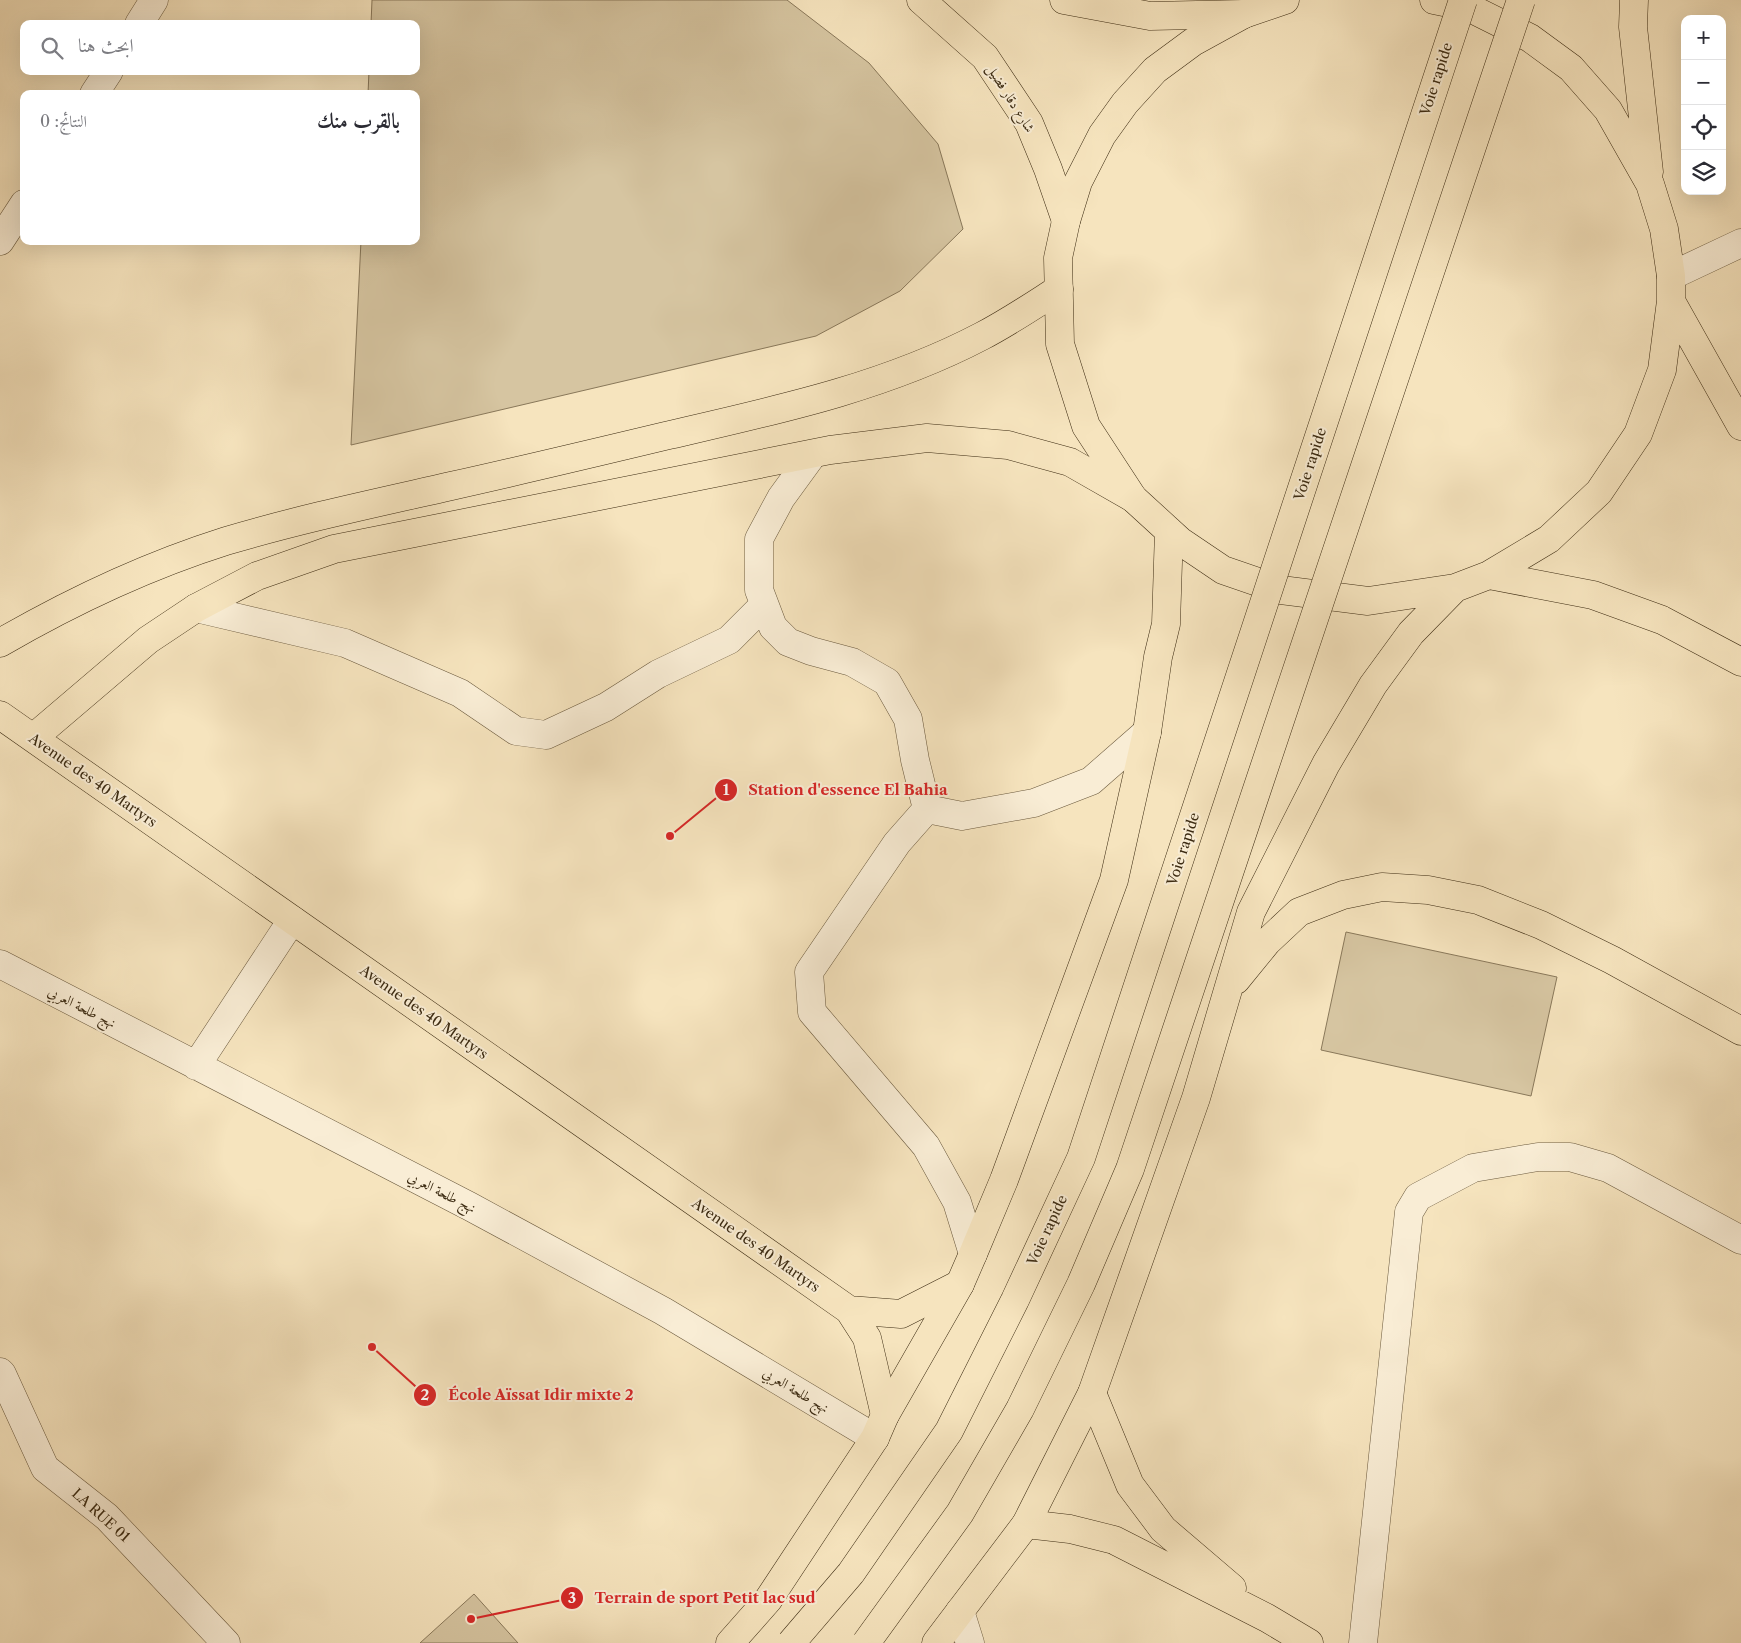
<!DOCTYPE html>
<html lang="ar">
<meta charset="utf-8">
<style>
:root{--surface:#fff;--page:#f7f7f7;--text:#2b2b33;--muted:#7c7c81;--line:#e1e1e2}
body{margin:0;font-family:"Libre Caslon Text",Amiri,serif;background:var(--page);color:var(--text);direction:rtl}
.controls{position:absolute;right:15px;top:15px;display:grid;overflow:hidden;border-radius:10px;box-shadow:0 5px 20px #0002}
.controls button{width:45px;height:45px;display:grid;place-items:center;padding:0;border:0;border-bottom:1px solid var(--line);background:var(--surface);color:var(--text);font:25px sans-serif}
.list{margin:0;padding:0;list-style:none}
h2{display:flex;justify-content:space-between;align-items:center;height:65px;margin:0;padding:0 20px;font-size:21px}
h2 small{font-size:16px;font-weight:400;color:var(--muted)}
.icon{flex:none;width:28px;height:28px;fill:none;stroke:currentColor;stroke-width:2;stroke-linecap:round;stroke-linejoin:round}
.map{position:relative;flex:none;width:1741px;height:1643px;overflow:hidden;direction:ltr}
.search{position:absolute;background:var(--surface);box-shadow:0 5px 20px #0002;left:20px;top:20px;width:400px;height:55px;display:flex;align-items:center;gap:12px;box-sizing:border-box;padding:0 18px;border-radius:10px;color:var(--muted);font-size:19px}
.panel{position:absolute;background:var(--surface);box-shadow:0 5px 20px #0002;left:20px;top:90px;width:400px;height:155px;border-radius:10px;direction:rtl}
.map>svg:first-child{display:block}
.green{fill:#d6c5a1;stroke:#89785a}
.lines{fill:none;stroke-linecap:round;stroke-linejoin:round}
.minor-casing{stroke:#6a593d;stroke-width:29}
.major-casing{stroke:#3c2b12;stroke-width:29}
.highway-casing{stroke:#3c2b12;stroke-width:29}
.minor{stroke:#f9edd5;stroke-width:28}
.major{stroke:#f6e4be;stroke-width:28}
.highway{stroke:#f6e4be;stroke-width:28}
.highway-bridge-casing{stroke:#3c2b12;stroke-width:29;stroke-linecap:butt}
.highway-bridge{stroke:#f6e4be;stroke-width:28}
.labels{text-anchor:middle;stroke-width:4;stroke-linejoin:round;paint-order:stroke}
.street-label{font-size:14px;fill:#3c2b12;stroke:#f9edd5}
.leader{fill:none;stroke:#d62828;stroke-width:2}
.callout-dot{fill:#d62828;stroke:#f9edd5;stroke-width:2}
.mark-label{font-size:15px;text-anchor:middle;font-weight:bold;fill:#fff}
.callout-label{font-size:15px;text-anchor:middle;font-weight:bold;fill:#d62828;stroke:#f9edd5;stroke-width:4;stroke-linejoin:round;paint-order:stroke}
</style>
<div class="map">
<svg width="1741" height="1643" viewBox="0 0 1741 1643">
<rect width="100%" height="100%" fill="#f6e4be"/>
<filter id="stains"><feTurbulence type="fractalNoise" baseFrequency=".004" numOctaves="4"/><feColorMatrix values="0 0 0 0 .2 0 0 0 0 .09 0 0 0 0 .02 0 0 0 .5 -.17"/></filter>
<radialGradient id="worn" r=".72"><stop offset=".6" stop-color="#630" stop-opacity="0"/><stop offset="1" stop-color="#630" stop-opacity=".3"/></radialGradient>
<!-- green -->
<path class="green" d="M372,0H787L869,63L938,144L963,229L900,291L816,336L351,445L361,241H416V94H368L369,71H416V24H371Z
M1346,932L1557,977L1531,1096L1321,1050Z
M474,1594L518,1643H420Z"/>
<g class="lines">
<defs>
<path id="minor" d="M139,24L154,0
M94,94L109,71
M0,241L24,204
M1671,276L1741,243
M813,454L781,498L759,539V590L773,627L788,642L811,651L852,662L887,682L908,719L915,760L927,809
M196,608L345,643L460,693L516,731L546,735L606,707L658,674L729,640L764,605
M927,809L897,843L809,972L812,1012L926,1146L957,1202L973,1254
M927,809L962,816L1034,803L1091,781L1147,732
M0,964L469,1206L663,1311L875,1438
M196,1066L292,920
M0,1372L2,1374L45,1468L107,1517L226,1643
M960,1611L970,1643
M1363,1643L1409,1212L1418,1197L1473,1168L1538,1157H1570L1608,1168L1741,1240"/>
<path id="major" d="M921,0L985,57L1029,123L1048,169L1066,221
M1064,0L1150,16L1244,14
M0,643C69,603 150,565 226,541C300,519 376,503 451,486C523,470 594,453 665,436C773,411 883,388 982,336C1009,322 1034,305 1059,289
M0,715L849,1310L867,1338L885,1415
M33,738L148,640L196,608L257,576L334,549L830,450L927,438L1008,445L1070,462L1133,498
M849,1310L901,1314L960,1284
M1092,1393L1130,1485L1163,1529L1232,1588
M1026,1524L1070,1529L1114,1540L1267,1618L1309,1643"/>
<path id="highway" d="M1285,0L1244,14L1193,42L1155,70L1125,103L1102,135L1078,182L1066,221L1058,258L1060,344L1086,426L1133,498L1180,541L1223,570L1281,590L1368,601L1455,588L1489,575L1549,539L1599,492L1638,434L1662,370L1671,301V276L1664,229L1650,184L1608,110L1571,68L1530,38L1468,7L1434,0
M1634,0L1633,27L1649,172
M1671,301L1741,426
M1489,575L1593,595L1662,620L1741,662
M1236,980L1267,942L1299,912L1343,895L1382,887L1428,890L1478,900L1541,925L1612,960L1741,1031
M730,1643L768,1600L875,1438L885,1415L960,1284L973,1254L1004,1180L1114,880L1147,732L1158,657L1166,624L1169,531
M936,1643L1026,1524L1092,1393L1196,1098L1251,912L1326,764L1373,685L1411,633L1455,588"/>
</defs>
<!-- minor casing -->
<use href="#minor" class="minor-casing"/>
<!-- major casing -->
<use href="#major" class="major-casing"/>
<!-- highway casing -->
<use href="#highway" class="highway-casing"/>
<!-- minor -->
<use href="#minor" class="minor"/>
<!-- major -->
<use href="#major" class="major"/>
<!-- highway -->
<use href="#highway" class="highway"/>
<defs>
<path id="highway-bridge" d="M791,1643L851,1573L949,1431L1015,1300L1081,1158L1463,0
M866,1643L960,1513L1020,1409L1081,1284L1130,1169L1521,0"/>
</defs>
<!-- highway-bridge casing -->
<use href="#highway-bridge" class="highway-bridge-casing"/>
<!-- highway-bridge -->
<use href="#highway-bridge" class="highway-bridge"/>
</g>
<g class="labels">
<!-- street labels -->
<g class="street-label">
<text transform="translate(1436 79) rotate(-72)" y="5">Voie rapide</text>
<text transform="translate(1011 98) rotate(58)" y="5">شارع دقار فضيل</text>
<text transform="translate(1310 464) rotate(-72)" y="5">Voie rapide</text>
<text transform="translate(93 780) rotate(35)" y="5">Avenue des 40 Martyrs</text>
<text transform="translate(1183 849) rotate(-72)" y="5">Voie rapide</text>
<text transform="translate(82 1007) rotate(27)" y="5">نهج طلحة العربي</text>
<text transform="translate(424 1012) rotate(35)" y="5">Avenue des 40 Martyrs</text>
<text transform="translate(442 1192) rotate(27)" y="5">نهج طلحة العربي</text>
<text transform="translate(1047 1230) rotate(-65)" y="5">Voie rapide</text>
<text transform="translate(756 1245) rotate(35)" y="5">Avenue des 40 Martyrs</text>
<text transform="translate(796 1390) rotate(31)" y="5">نهج طلحة العربي</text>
<text transform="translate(101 1515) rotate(42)" y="5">LA RUE 01</text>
</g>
</g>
<!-- callouts -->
<path class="leader" d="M670 836L726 790M372 1347L425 1395M471 1619L572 1598"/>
<g class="callout-dot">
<circle cx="670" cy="836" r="5"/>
<circle cx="372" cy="1347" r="5"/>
<circle cx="471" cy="1619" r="5"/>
<circle cx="726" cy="790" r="12"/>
<circle cx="425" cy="1395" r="12"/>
<circle cx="572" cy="1598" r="12"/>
</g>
<g class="mark-label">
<text x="726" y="795">1</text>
<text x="425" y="1400">2</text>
<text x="572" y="1603">3</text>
</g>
<g class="callout-label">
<text x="848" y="795">Station d'essence El Bahia</text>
<text x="541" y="1400">École Aïssat Idir mixte 2</text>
<text x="705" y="1603">Terrain de sport Petit lac sud</text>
</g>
<rect width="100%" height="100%" filter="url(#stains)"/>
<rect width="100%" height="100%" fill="url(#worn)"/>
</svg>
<div class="controls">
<button>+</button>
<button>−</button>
<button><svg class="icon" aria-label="locate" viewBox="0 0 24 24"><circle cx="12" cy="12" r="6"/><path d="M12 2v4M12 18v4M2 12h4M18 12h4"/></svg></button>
<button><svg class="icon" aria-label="layers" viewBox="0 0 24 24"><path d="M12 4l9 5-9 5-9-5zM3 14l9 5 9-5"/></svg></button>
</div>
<div class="search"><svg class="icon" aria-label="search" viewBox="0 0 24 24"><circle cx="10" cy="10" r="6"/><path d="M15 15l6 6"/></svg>ابحث هنا</div>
<section class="panel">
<h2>بالقرب منك<small>النتائج: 0</small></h2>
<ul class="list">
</ul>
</section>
</div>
